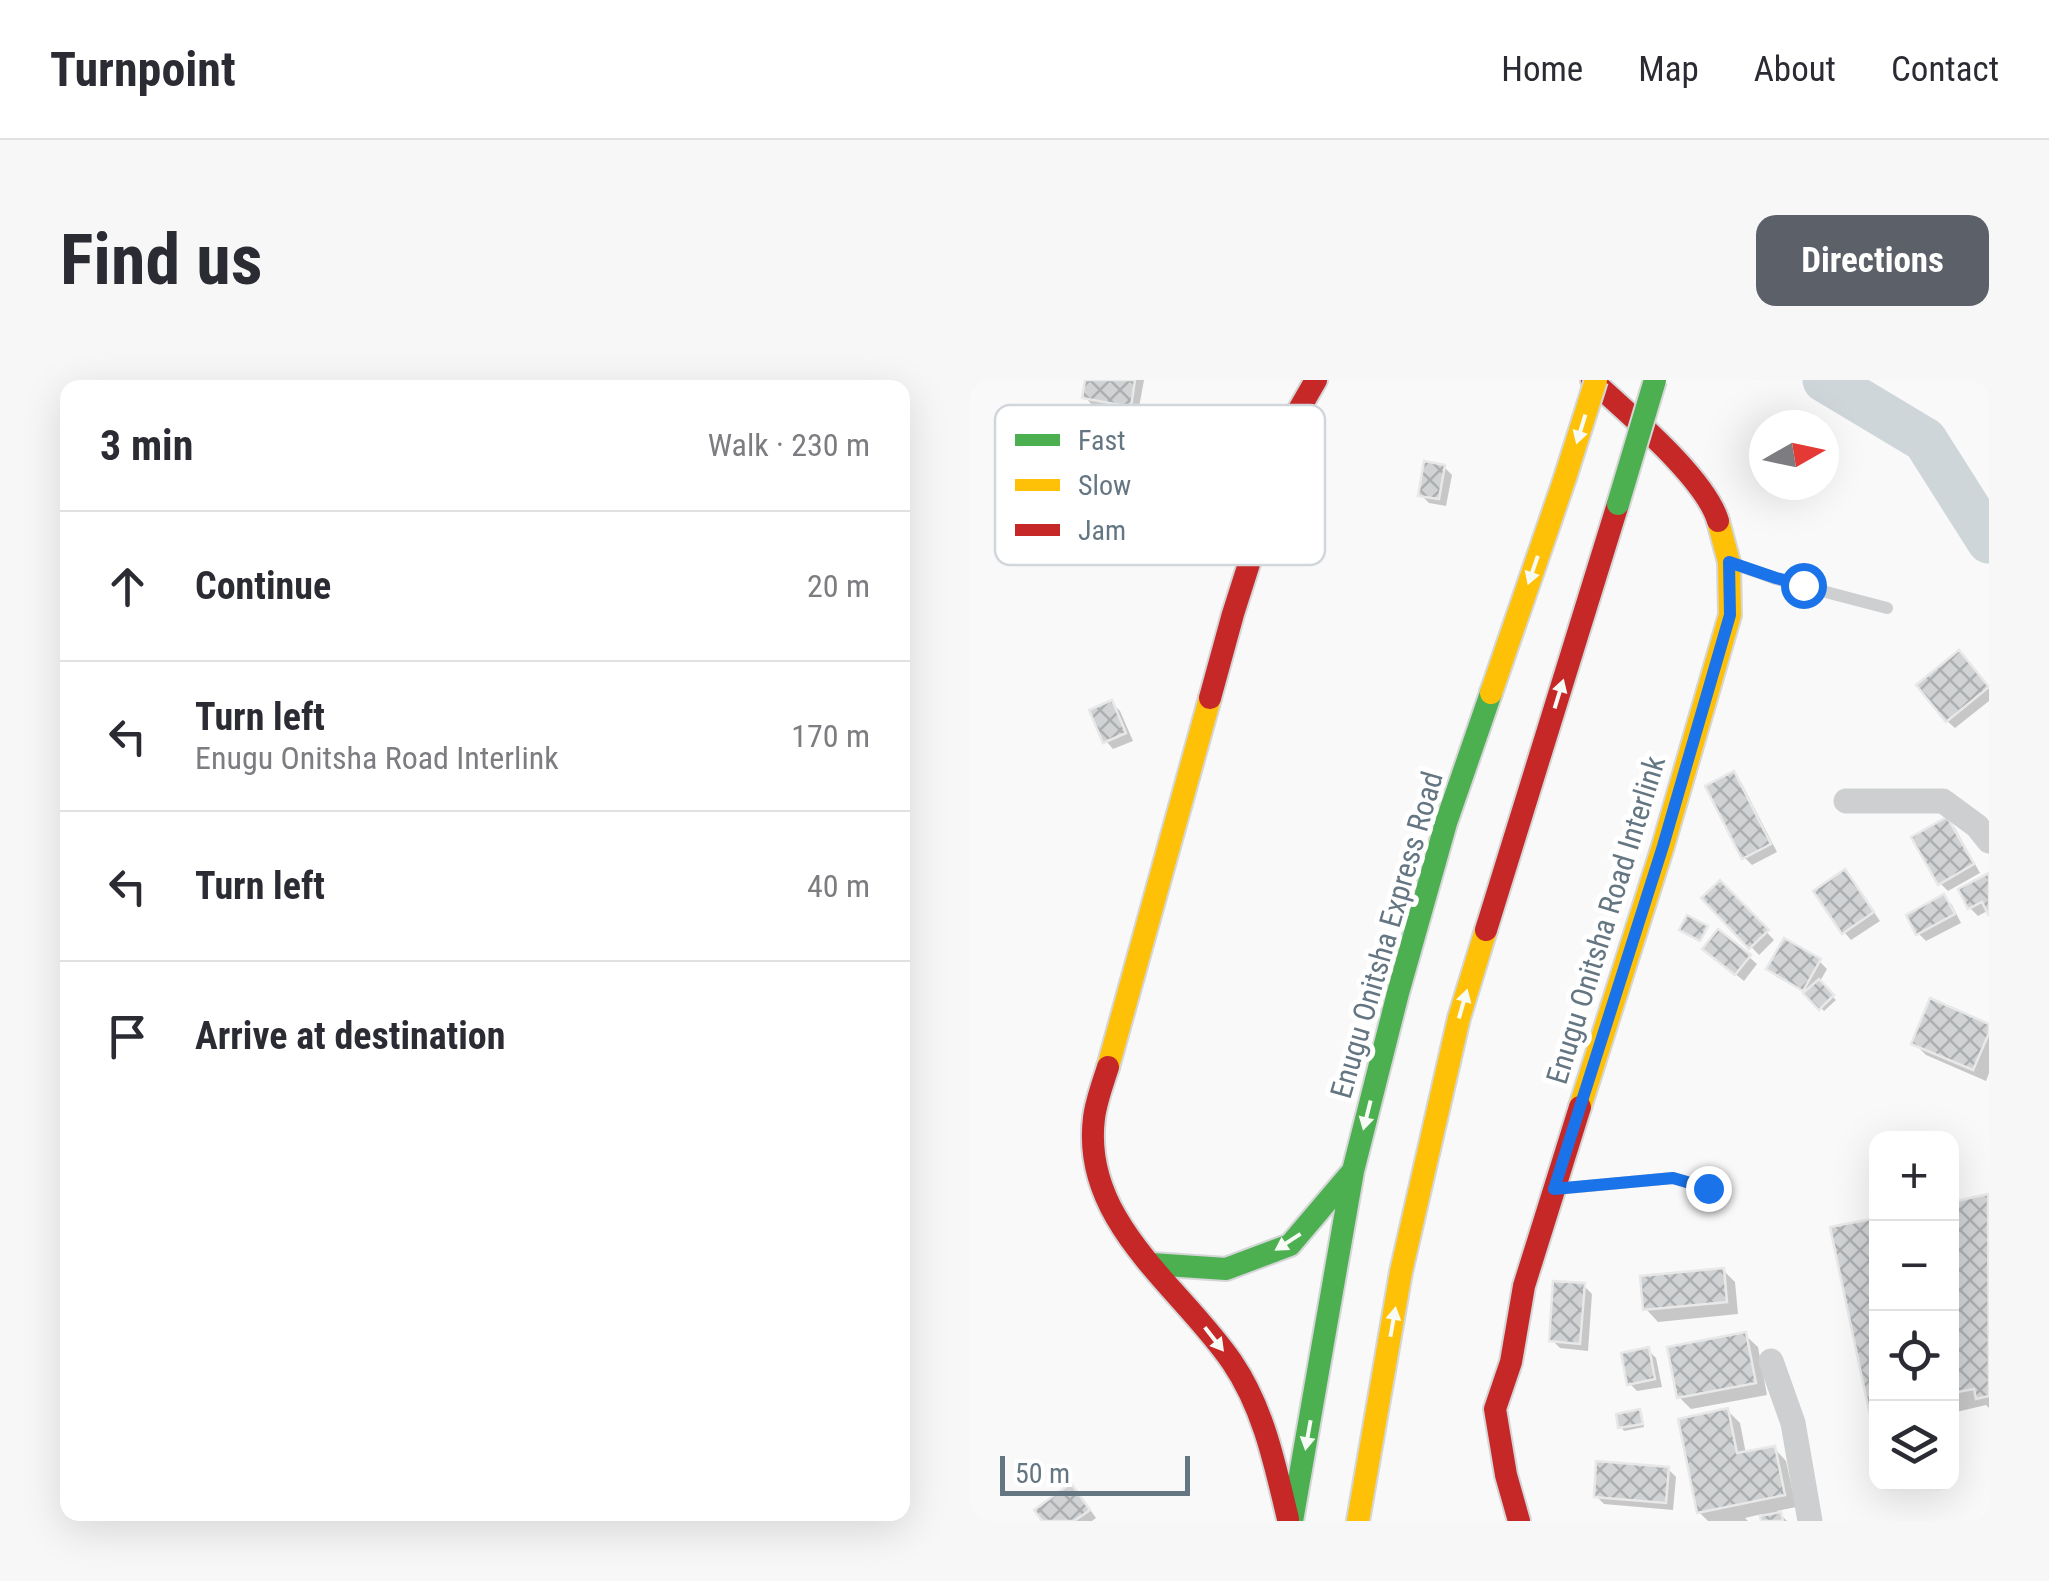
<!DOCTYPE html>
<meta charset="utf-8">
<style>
:root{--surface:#fff;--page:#f7f7f7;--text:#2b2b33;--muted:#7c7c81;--line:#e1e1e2;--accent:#5c6169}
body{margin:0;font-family:"Roboto Condensed",sans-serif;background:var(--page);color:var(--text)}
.controls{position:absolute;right:30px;bottom:30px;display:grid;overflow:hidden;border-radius:20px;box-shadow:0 10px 40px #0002}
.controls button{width:90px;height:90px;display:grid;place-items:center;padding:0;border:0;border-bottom:2px solid var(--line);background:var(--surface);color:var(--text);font:50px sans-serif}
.compass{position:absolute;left:779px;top:30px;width:90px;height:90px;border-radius:50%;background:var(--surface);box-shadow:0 10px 40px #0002;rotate:81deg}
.scale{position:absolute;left:30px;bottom:25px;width:190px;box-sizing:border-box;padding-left:10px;border:5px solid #657683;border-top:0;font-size:28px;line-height:35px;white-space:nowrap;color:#657683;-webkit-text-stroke:8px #fff;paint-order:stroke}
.stop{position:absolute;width:30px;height:30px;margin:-22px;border:8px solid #1a73e8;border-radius:50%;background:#fff}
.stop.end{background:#1a73e8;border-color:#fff;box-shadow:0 2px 10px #0008}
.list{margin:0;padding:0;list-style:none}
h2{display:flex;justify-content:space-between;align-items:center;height:130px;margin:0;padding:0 40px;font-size:42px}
h2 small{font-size:32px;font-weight:400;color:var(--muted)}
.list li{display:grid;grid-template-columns:65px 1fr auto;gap:30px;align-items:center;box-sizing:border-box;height:150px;padding:0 40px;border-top:2px solid var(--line)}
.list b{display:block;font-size:38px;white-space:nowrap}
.list p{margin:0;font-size:32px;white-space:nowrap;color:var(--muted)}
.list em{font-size:32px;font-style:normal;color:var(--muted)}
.icon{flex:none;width:55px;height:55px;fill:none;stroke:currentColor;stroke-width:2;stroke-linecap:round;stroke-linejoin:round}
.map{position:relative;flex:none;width:1019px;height:1141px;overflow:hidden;border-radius:20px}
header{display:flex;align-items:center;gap:60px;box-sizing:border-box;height:140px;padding:0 50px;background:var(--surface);border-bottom:2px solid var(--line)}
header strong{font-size:48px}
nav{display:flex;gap:55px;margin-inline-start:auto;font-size:35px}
.intro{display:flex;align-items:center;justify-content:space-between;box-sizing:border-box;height:240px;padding:0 60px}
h1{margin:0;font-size:70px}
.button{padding:25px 45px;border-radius:20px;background:var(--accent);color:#fff;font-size:35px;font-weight:700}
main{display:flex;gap:60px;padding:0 60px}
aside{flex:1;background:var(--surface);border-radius:20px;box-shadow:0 10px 40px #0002}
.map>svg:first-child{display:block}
.shadow{fill:#0003}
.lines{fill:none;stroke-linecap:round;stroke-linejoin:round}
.river{stroke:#ced6d9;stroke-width:45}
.building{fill:url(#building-cross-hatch);stroke:#e8e8e8;stroke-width:2.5}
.fast-casing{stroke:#d5d6d7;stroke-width:26}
.slow-casing{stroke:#d5d6d7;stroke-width:26}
.jam-casing{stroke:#d5d6d7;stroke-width:26}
.lane{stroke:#cecfd0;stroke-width:12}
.street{stroke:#cecfd0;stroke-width:25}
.fast{stroke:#4caf50;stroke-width:22}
.slow{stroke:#ffc107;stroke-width:22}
.jam{stroke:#c62828;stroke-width:22}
.fast-bridge-casing{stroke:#d5d6d6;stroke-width:26;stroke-linecap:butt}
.slow-bridge-casing{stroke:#d5d6d6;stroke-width:26;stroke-linecap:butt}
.fast-bridge{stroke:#4caf50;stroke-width:22}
.slow-bridge{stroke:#ffc107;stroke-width:22}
.oneway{fill:#f6fbf6}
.route{stroke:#1a73e8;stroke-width:12}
.labels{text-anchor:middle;stroke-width:10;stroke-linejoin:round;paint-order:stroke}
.street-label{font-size:30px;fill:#657683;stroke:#fff}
.key{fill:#fff;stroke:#d1d6da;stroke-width:2.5}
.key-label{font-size:28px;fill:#657683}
</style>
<header>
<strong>Turnpoint</strong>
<nav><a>Home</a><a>Map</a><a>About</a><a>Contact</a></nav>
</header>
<div class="intro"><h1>Find us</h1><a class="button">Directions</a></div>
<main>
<aside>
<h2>3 min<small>Walk · 230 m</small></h2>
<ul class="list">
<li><svg class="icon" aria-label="ahead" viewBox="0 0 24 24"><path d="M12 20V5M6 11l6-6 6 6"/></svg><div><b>Continue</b></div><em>20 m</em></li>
<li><svg class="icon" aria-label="left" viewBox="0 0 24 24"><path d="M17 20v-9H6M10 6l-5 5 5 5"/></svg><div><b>Turn left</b><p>Enugu Onitsha Road Interlink</p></div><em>170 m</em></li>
<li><svg class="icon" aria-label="left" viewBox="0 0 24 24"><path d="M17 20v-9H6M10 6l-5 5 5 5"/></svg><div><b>Turn left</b></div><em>40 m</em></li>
<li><svg class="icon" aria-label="arrive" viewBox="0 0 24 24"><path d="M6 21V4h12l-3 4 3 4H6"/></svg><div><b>Arrive at destination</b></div></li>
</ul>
</aside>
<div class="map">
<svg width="1019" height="1141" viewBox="0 0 1019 1141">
<defs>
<pattern id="building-cross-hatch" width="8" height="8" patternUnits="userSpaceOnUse" patternTransform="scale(2.5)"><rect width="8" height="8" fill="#d0d2d3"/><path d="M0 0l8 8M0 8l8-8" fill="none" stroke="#acafb1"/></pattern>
</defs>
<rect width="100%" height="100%" fill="#f9f9f9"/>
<!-- shadow -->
<path class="shadow" d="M118,0H174L168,33L122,25L115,17Z
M474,87L482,95L476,126L459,123L451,115Z
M997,281L1019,308V321L985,348L977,341Z
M142,323L150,331L163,361L143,369L136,361Z
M763,394L771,402L807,472L782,485L774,477Z
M977,440L985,448L1010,493L978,511L970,503Z
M1019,496V530L1008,536L1000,528L992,510Z
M882,500L910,541L881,560L874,552Z
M750,503L804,560L789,575L735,518Z
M974,517L982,525L991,543L956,561L948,553Z
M743,576L779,577L787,584L774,601Z
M849,581L857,589L849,603L866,620L854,631L838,614L807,597L799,589Z
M1019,646V693L1016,701L956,675L944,663Z
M1017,817L1019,818V1028L1016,1025L982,1033V824Z
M906,840V1035L902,1030L863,849Z
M753,890L765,902L768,934L688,942L676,929Z
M614,906L622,914L618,971L590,968L582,960Z
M775,955L788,967L797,1015L721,1029L709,1017Z
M678,970L686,978L692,1007L667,1011L659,1003Z
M758,1031L770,1043L776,1074L804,1068L816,1081L826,1127L807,1131L817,1141H793L792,1134L775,1138L778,1141H738L729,1132Z
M669,1032L672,1035L674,1047L654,1051L651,1047Z
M698,1089L706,1097L703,1130L634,1124L626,1116Z
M109,1114L126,1138L122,1141H75Z"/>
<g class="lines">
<!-- river -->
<path class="river" d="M855,0L955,60L1019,161"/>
</g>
<!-- building -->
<path class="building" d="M115,0H165L161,27L112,18Z
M454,81L475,85L469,119L448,116Z
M989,270L1019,307L976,342L946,305Z
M142,320L156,353L133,363L119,330Z
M764,391L801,464L772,479L735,406Z
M977,437L1004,484L968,505L941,457Z
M875,489L904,532L872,554L843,511Z
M1019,493V536L1012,522L998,529L988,509Z
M750,500L799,550L779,569L731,518Z
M974,514L985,534L946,555L936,535Z
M717,535L738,546L730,561L709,550Z
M748,549L781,575L765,595L732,569Z
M814,558L851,579L833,611L796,589Z
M849,599L864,615L849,630L833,613Z
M960,618L1019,644V653L1003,690L941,664Z
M1018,814L1019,1016L1006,1019L1004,1009L982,1013V822Z
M906,838V1029L899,1031L860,847Z
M754,888L757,922L673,930L670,896Z
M583,901L615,903L610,964L579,961Z
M776,952L786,1003L707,1018L697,967Z
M679,967L685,999L657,1005L651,973Z
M758,1028L767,1073L805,1066L815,1115L727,1133L708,1039Z
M670,1029L673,1044L648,1048L646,1034Z
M626,1081L699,1087L696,1123L624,1117Z
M101,1103L120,1130L104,1141H72L64,1130Z
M811,1132L813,1141H791L790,1136Z"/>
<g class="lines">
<defs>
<path id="fast" d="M181,884L256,889L320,865L382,792
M322,1141L383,791L428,613L476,443L521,313"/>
<path id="slow" d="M521,313L595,98
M138,687L240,318
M610,727L693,466L760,235L759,182L748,141
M388,1141L431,892L489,638L516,550"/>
<path id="jam" d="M622,0C657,33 735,97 748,141
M240,318L263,234L327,33L346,0
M516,550L648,124
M138,687C133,703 126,721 124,738C111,842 210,906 262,982C294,1029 305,1085 318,1139
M549,1141L536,1095L525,1029L541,982L554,906L610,727"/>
</defs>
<!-- fast casing -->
<use href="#fast" class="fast-casing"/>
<!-- slow casing -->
<use href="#slow" class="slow-casing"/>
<!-- jam casing -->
<use href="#jam" class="jam-casing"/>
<!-- lane -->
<path class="lane" d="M762,183L806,199L917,228
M586,809L703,798L738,809"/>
<!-- street -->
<path class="street" d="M876,421H973L1007,446L1019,461
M801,981L823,1043L840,1141"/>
<!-- fast -->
<use href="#fast" class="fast"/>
<!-- slow -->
<use href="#slow" class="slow"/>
<!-- jam -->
<use href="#jam" class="jam"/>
<defs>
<path id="fast-bridge" d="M648,124L685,0"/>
<path id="slow-bridge" d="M595,98L626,0"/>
</defs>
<!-- fast-bridge casing -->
<use href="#fast-bridge" class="fast-bridge-casing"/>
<!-- slow-bridge casing -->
<use href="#slow-bridge" class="slow-bridge-casing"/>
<!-- fast-bridge -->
<use href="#fast-bridge" class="fast-bridge"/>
<!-- slow-bridge -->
<use href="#slow-bridge" class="slow-bridge"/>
</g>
<!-- one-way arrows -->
<defs><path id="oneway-solid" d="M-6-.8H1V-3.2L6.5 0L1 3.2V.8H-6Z" transform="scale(2.5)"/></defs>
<g class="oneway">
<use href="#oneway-solid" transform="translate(611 49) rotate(107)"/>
<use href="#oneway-solid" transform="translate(563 190) rotate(109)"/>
<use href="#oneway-solid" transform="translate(589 314) rotate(-73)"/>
<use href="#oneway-solid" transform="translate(493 624) rotate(-74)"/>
<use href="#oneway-solid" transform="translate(397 735) rotate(104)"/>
<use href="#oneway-solid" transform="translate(318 862) rotate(147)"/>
<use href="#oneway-solid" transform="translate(423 942) rotate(-80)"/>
<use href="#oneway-solid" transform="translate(244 959) rotate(52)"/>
<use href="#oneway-solid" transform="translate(338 1055) rotate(100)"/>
</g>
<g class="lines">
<!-- route -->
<path class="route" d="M738,808L703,798L584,809L693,466L760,235L759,182L806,198L833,205"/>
</g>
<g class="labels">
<!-- street labels -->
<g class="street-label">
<text transform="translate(636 540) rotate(-73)" y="10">Enugu Onitsha Road Interlink</text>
<text transform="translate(417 555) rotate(-74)" y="10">Enugu Onitsha Express Road</text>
</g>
</g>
<!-- legend -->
<rect x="25" y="25" width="330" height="160" rx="15" class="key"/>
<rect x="45" y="54" width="45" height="12" fill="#4caf50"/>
<rect x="45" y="99" width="45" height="12" fill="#ffc107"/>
<rect x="45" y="144" width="45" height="12" fill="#c62828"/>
<g class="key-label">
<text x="108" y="70">Fast</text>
<text x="108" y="115">Slow</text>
<text x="108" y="160">Jam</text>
</g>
</svg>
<div class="controls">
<button>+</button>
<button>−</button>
<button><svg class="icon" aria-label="locate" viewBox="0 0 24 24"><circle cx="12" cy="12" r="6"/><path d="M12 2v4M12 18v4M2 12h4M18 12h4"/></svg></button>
<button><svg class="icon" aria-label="layers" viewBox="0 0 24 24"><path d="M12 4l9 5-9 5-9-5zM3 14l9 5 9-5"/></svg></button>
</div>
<svg class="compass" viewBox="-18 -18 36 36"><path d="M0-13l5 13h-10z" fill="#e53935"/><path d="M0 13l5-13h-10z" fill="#7c7c81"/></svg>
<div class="scale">50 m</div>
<div class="stop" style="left:833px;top:205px"></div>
<div class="stop end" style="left:738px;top:808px"></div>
</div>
</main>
